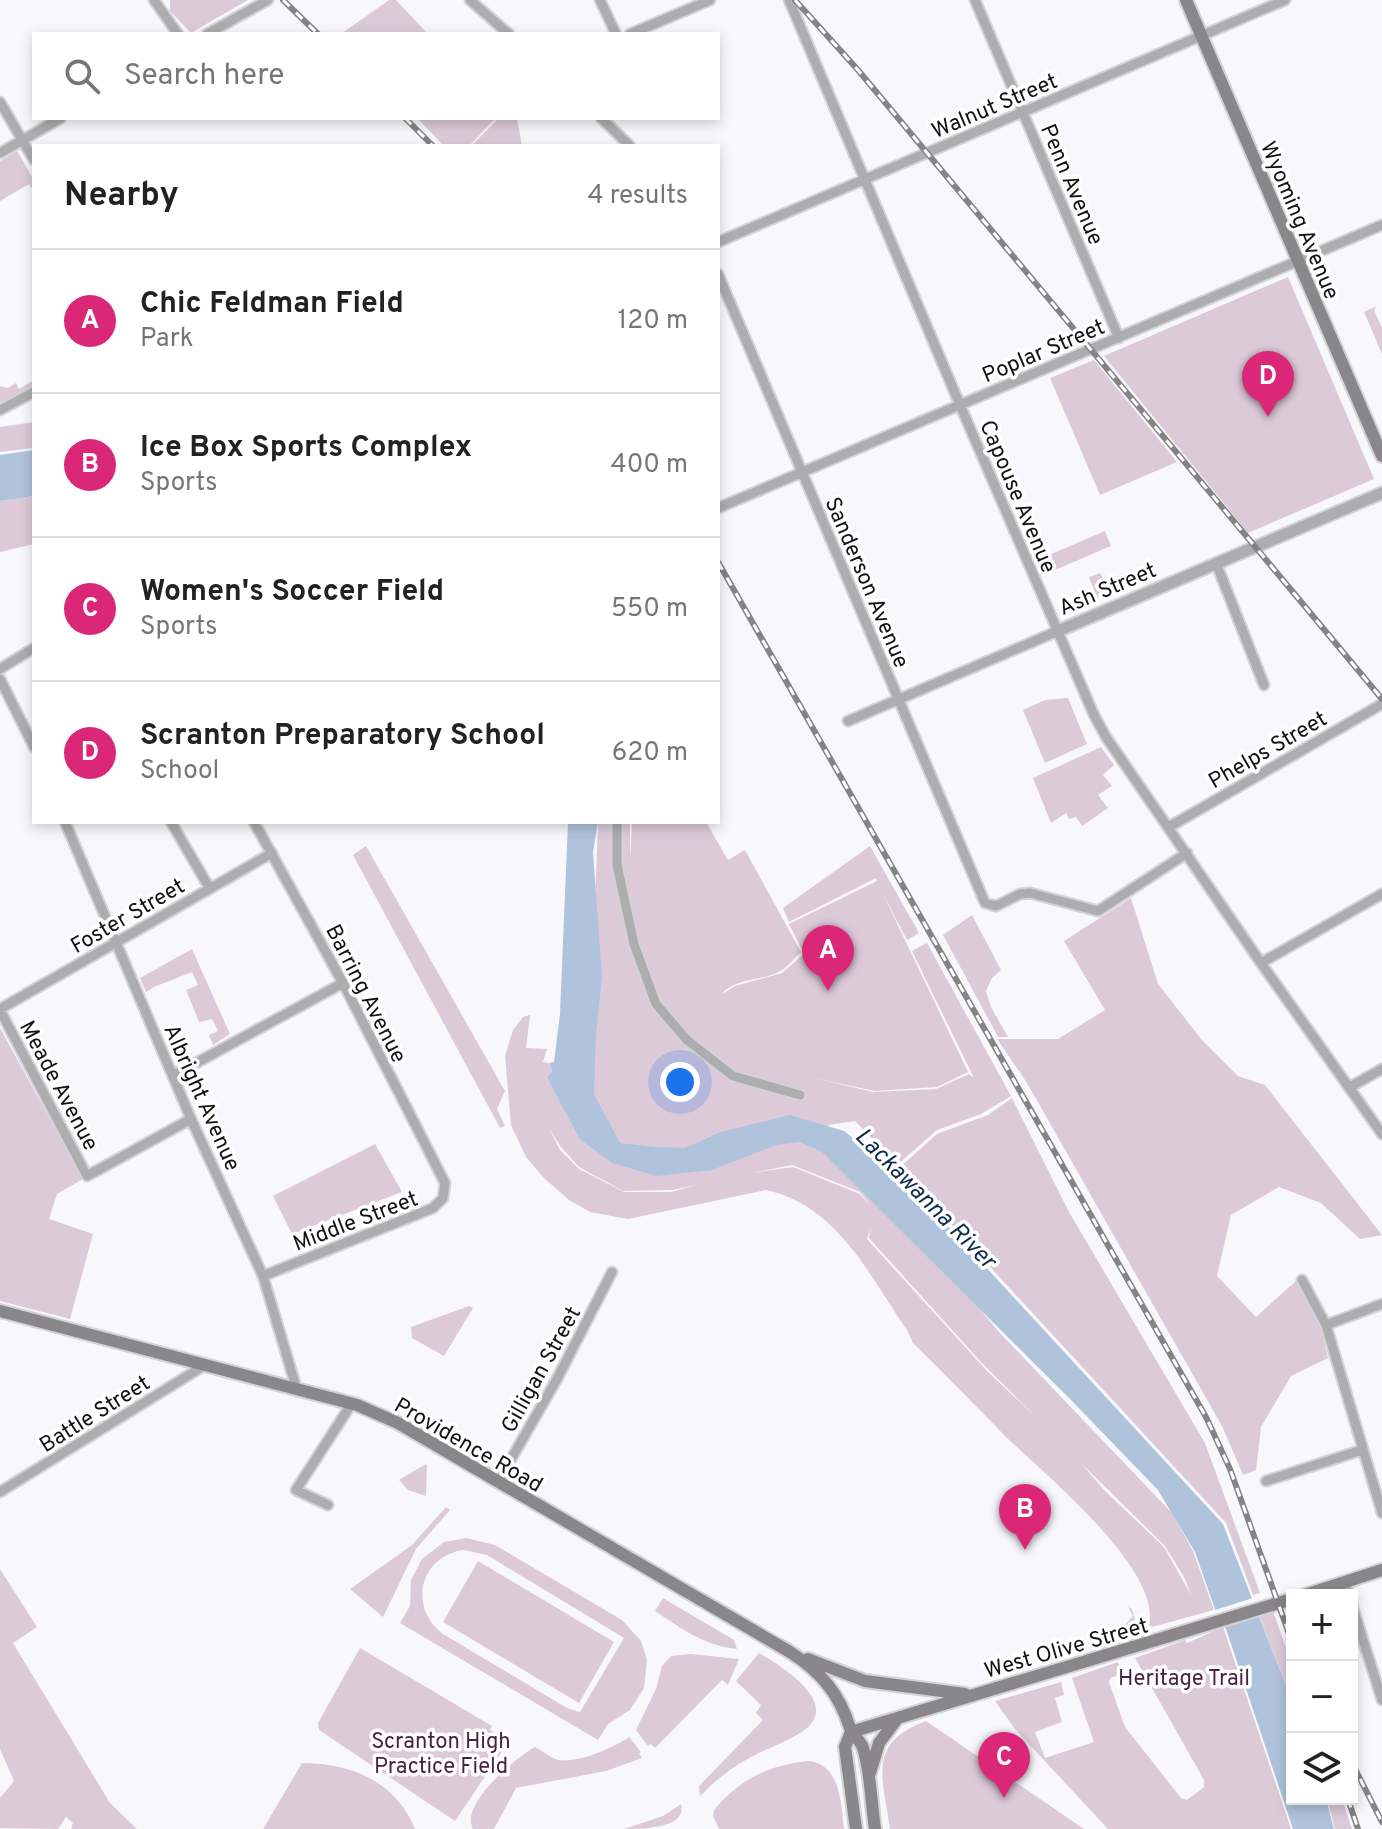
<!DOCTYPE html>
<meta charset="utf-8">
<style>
:root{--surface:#fff;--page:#f6f6f6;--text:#222;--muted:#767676;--line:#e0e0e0;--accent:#db2777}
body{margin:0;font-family:Overpass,sans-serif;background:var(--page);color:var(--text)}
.controls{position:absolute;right:24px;bottom:24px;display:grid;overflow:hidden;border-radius:0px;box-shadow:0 4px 12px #0003}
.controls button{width:72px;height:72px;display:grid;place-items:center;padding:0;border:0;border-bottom:2px solid var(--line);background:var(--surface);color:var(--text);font:40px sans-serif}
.you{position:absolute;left:680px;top:1082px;width:28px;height:28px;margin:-20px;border:6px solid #fff;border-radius:50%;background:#1a73e8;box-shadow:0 0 0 12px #1a73e833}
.badge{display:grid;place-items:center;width:52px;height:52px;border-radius:50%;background:var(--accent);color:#fff;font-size:26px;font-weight:700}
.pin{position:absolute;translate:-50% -66px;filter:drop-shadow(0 2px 4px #0008)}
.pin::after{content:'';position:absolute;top:42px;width:28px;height:24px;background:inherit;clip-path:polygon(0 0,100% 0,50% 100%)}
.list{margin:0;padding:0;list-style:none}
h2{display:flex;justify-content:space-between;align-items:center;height:104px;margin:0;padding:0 32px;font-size:34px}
h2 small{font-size:26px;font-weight:400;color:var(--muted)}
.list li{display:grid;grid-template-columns:52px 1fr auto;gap:24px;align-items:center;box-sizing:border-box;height:144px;padding:0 32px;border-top:2px solid var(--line)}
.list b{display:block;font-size:30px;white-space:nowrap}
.list p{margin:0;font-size:26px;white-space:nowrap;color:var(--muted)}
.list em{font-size:26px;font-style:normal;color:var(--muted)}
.icon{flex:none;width:44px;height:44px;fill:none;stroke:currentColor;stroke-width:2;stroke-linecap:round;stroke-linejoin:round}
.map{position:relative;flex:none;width:1382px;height:1829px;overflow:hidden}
.search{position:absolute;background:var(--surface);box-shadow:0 4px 12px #0003;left:32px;top:32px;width:688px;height:88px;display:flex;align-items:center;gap:20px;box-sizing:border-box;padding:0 28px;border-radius:0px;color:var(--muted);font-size:30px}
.panel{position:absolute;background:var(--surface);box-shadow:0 4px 12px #0003;left:32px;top:144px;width:688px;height:680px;border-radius:0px}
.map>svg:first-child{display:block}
.green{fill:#dccad9;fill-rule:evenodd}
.water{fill:#afc3dc}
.pier{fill:#f8f8fc}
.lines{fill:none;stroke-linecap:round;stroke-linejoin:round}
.minor-casing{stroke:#d3d3d7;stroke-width:13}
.tertiary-casing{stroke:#d3d3d7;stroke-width:15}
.secondary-casing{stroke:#d3d3d7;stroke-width:16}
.minor{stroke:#adacae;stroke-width:9}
.tertiary{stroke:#adacae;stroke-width:11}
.secondary{stroke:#898789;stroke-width:12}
.rail-casing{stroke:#848486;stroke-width:6}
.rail{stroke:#fff;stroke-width:3;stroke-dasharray:9;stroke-linecap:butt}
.labels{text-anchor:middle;stroke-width:7;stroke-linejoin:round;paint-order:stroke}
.street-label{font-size:22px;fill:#111112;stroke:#fff}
.park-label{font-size:22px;fill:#472342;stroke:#fff}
.water-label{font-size:24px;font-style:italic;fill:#102d4f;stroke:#fff}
</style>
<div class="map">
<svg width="1382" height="1829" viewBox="0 0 1382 1829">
<rect width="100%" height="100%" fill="#f8f8fc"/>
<!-- green -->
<path class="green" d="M170,0H248L191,33L170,11Z
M389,0H396L428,34H341Z
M417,118H496L469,146H444Z
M499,118H517L522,146H471Z
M17,151L34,180V192L29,184L0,201V161Z
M1288,277L1374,479L1248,533L1104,356Z
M1377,306L1374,310L1382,328V354L1364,312Z
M1094,360L1177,462L1100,495L1050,378Z
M34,380V386L3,403L0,402V386L8,388L16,383L19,389Z
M34,422V448L0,452V427Z
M34,496V544L0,552V501Z
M1105,531L1111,546L1048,573L1042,558Z
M1100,573L1111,591L1097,598L1089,577Z
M1068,698L1087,744L1045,763L1023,710L1045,700Z
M1101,747L1114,765L1103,775L1112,786L1098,795L1108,808L1082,826L1076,817L1069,819L1066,813L1051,823L1033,778Z
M598,822H630V860L632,822H706L728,860L745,850L801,952C795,957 789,966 782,970C763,982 736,977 722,994L735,986L782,973L804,954L789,924L877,881L876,878L789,922L783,908L870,846L919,933L907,940L882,892L968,1072L937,1087L875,1091L814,1078L873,1092L936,1089L969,1074L974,1078L912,951L927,943L1011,1096L981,1114L937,1130L897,1165L855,1121L828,1125L829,1130L999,1332L1172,1513L1193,1551L1214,1610L1152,1627L1149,1625C1162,1569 1042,1472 1004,1435C974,1404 944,1373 913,1343L907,1330C868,1274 838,1206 766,1190L628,1219L590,1212L569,1200L544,1178L526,1157L511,1125L505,1056L513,1030L523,1017L530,1015L526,1048L547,1049L543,1062L549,1063L552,1069L547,1079L556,1089L595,903ZM549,1128L561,1147L579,1167L623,1191L672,1190L700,1184L671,1192H624L579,1169L560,1150ZM792,1165L860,1192L872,1208L860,1194L793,1167L752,1173ZM871,1228L869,1238L980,1361L1036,1417L988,1372L867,1239ZM1082,1464L1165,1546L1184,1577L1191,1595L1164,1547L1103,1489Z
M366,846L505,1091L497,1109L505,1126L500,1128L353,855Z
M1131,898L1158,984L1202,1040L1238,1076L1265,1085L1382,1235L1360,1239L1321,1203L1279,1187L1231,1215L1217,1276L1256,1317L1297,1280L1321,1327L1328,1358L1291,1376L1261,1427L1256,1470L1243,1475L1222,1426L1027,1083L997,1039H1058L1105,1010L1064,941Z
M972,915L1001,970L992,978L986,991L991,1007L1008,1037H998L943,935Z
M192,949L230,1034L213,1045L209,1035L218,1031L212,1019L199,1022L186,990L198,985L192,972L154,987L146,992L140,978Z
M0,1028L83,1179L57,1194L49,1219L93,1234L70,1319L0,1301Z
M1012,1098L1069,1212L1205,1443L1260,1593L1253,1595L1226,1523L899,1168L937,1134L988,1115Z
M375,1144L402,1192L292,1234L273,1196Z
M469,1306L473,1308L444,1356L412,1338L411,1327Z
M426,1464L427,1466L426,1496L408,1490L399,1480Z
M446,1507L450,1510L416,1549L383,1617L350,1589L412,1545Z
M466,1538L495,1545L622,1620L641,1641L647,1660L644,1688L630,1710L608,1724L598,1740L400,1623L410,1606L411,1580L422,1559L444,1542ZM464,1550L487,1555L624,1638L580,1712L567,1708L443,1634C408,1608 419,1556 464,1550Z
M478,1561L614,1642L579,1703L443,1622Z
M0,1569L37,1627L13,1643L110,1803L137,1829H71L73,1823L66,1817L58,1829L0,1828V1798L14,1781L0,1749Z
M663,1598L734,1640L737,1649C705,1646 682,1629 655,1611Z
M1128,1607L1132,1609L1138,1631L1110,1641L1133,1616Z
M1273,1611L1292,1665V1701L1259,1615Z
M1223,1627L1291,1829H1108L1015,1729L995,1701L1061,1682L1064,1695L1055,1698L1062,1722L1035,1732L1045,1758L1094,1742L1072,1678L1118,1662L1123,1673L1110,1678L1109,1682L1125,1727L1181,1798L1187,1800L1204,1787V1780L1135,1658L1185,1640L1187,1643Z
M360,1648L492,1726L490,1730L509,1741L455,1821L319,1730L318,1723Z
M759,1653C781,1666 846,1705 800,1733C783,1744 762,1750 744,1761C728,1770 713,1783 700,1796L699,1786L763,1720L756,1713L761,1705L736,1681Z
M691,1654L739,1659L728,1685L722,1680L655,1748L651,1744L648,1746L636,1730L656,1689L662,1666L671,1656Z
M926,1721L1084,1829H890C883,1778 866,1743 926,1721Z
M629,1737L641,1752L639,1754L642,1758L606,1771L516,1788L494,1829H473C459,1805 516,1757 535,1747C542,1750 552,1759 559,1760C579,1763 613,1748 629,1737Z
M810,1761C841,1766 841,1804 844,1829H719L713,1816L714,1810C740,1779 771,1764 810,1761Z
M302,1763C350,1763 396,1781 415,1829H263Z
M1327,1799H1342L1352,1829H1335Z
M681,1804C688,1829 640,1829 624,1829L663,1816Z"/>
<!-- water -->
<path class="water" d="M34,450V496L0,501V455Z
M568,822H598L593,852L602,977L596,1034L594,1094L620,1143L656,1147L685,1148L721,1132L790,1115L844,1131L899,1173L1223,1524L1292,1701V1799H1326L1334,1829H1293L1226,1629L1215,1609L1195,1552L1158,1490L1071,1400L822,1152L800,1142L776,1145L712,1170L657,1176L612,1163L580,1139L547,1078L552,1070L549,1063L554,1062L560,1014Z"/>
<!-- pier -->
<path class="pier" d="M1256,1597L1263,1614L1221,1628L1212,1611Z"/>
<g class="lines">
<defs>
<path id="minor" d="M154,0L178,34
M470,0L509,34
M600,0L616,34
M789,0L960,405L1094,715L1106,737L1261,963L1382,1134
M975,0L1119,338
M207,34L268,0
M630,34L710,0
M0,102L34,160
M601,118L630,146
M0,153L61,118
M718,242L1285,0
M718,274L985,903L996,906L1020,894L1030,893L1098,911L1187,853
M0,410L34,392
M718,508L1382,225
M1216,563L1264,685
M0,669L34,648
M0,679L34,747
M848,721L1058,631
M65,822L191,1119L263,1276L297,1390
M171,822L210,889
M254,822L343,983L445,1183L443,1198L433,1208L263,1276
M617,822V865L634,944L656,1004L687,1040L733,1076L800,1095
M1169,827L1382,704
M1261,963L1382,894
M0,1009L272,853
M0,1010L87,1176L191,1119
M174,1075L343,983
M1350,1087L1382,1069
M1302,1280L1326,1325L1382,1513
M1326,1325L1382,1304
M1266,1481L1362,1450
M498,1482L557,1379L612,1272
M0,1492L205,1365
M328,1505L296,1490L352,1403
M1345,1582L1349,1595
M1352,1605L1382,1700"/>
<path id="tertiary" d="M1058,631L1382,493"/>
<path id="secondary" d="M1186,0L1382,456
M0,1311L357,1405L398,1423L790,1652C821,1672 839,1693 850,1728C852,1736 861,1740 863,1748C871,1773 871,1803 875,1829
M1305,1595L1382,1570
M808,1659L865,1681L965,1694
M851,1732L1292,1599
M851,1732L845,1747L856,1829
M870,1773L879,1743L897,1719"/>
</defs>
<!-- minor casing -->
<use href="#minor" class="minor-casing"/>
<!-- tertiary casing -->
<use href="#tertiary" class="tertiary-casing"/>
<!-- secondary casing -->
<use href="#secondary" class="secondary-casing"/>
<!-- minor -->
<use href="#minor" class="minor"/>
<!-- tertiary -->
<use href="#tertiary" class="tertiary"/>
<!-- secondary -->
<use href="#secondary" class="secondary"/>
<defs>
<path id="rail" d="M283,0L318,34
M795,0L858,70L1382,699
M405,118L433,146
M718,562L1206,1417L1230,1469L1292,1642
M1352,1763L1382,1822
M1348,1799L1358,1829"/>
</defs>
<!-- rail casing -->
<use href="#rail" class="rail-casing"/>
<!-- rail -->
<use href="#rail" class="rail"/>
</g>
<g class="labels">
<!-- street labels -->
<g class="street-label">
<text transform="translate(994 105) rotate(-23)" y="8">Walnut Street</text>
<text transform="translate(1073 184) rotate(67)" y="8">Penn Avenue</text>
<text transform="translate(1301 220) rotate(67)" y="8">Wyoming Avenue</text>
<text transform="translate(1043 350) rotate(-23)" y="8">Poplar Street</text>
<text transform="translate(1019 496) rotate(67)" y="8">Capouse Avenue</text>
<text transform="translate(868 582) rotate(67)" y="8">Sanderson Avenue</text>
<text transform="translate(1107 588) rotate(-23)" y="8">Ash Street</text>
<text transform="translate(1267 749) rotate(-30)" y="8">Phelps Street</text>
<text transform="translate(127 915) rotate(-30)" y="8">Foster Street</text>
<text transform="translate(367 993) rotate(63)" y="8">Barring Avenue</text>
<text transform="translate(60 1085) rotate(62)" y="8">Meade Avenue</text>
<text transform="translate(203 1097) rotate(66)" y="8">Albright Avenue</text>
<text transform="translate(355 1220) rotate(-21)" y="8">Middle Street</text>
<text transform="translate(540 1369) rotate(-61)" y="8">Gilligan Street</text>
<text transform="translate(94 1413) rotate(-32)" y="8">Battle Street</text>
<text transform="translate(469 1444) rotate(30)" y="8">Providence Road</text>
<text transform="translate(1066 1647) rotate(-16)" y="8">West Olive Street</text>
</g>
<!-- park labels -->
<g class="park-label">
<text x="1184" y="1685">Heritage Trail</text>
<text x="441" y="1748">Scranton High<tspan x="441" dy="25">Practice Field</tspan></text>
</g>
<!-- water labels -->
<g class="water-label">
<text transform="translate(926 1198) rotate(45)" y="8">Lackawanna River</text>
</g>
</g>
</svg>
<div class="controls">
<button>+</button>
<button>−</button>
<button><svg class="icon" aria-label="layers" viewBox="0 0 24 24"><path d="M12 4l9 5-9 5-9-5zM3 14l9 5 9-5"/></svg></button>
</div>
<div class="you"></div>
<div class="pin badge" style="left:828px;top:991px">A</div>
<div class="pin badge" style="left:1025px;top:1550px">B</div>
<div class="pin badge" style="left:1004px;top:1798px">C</div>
<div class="pin badge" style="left:1268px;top:417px">D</div>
<div class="search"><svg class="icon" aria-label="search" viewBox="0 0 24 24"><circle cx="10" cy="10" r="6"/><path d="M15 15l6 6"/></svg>Search here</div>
<section class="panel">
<h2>Nearby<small>4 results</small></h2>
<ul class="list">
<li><span class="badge">A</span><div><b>Chic Feldman Field</b><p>Park</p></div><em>120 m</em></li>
<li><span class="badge">B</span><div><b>Ice Box Sports Complex</b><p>Sports</p></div><em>400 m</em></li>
<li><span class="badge">C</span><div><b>Women's Soccer Field</b><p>Sports</p></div><em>550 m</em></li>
<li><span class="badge">D</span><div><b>Scranton Preparatory School</b><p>School</p></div><em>620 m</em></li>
</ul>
</section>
</div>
